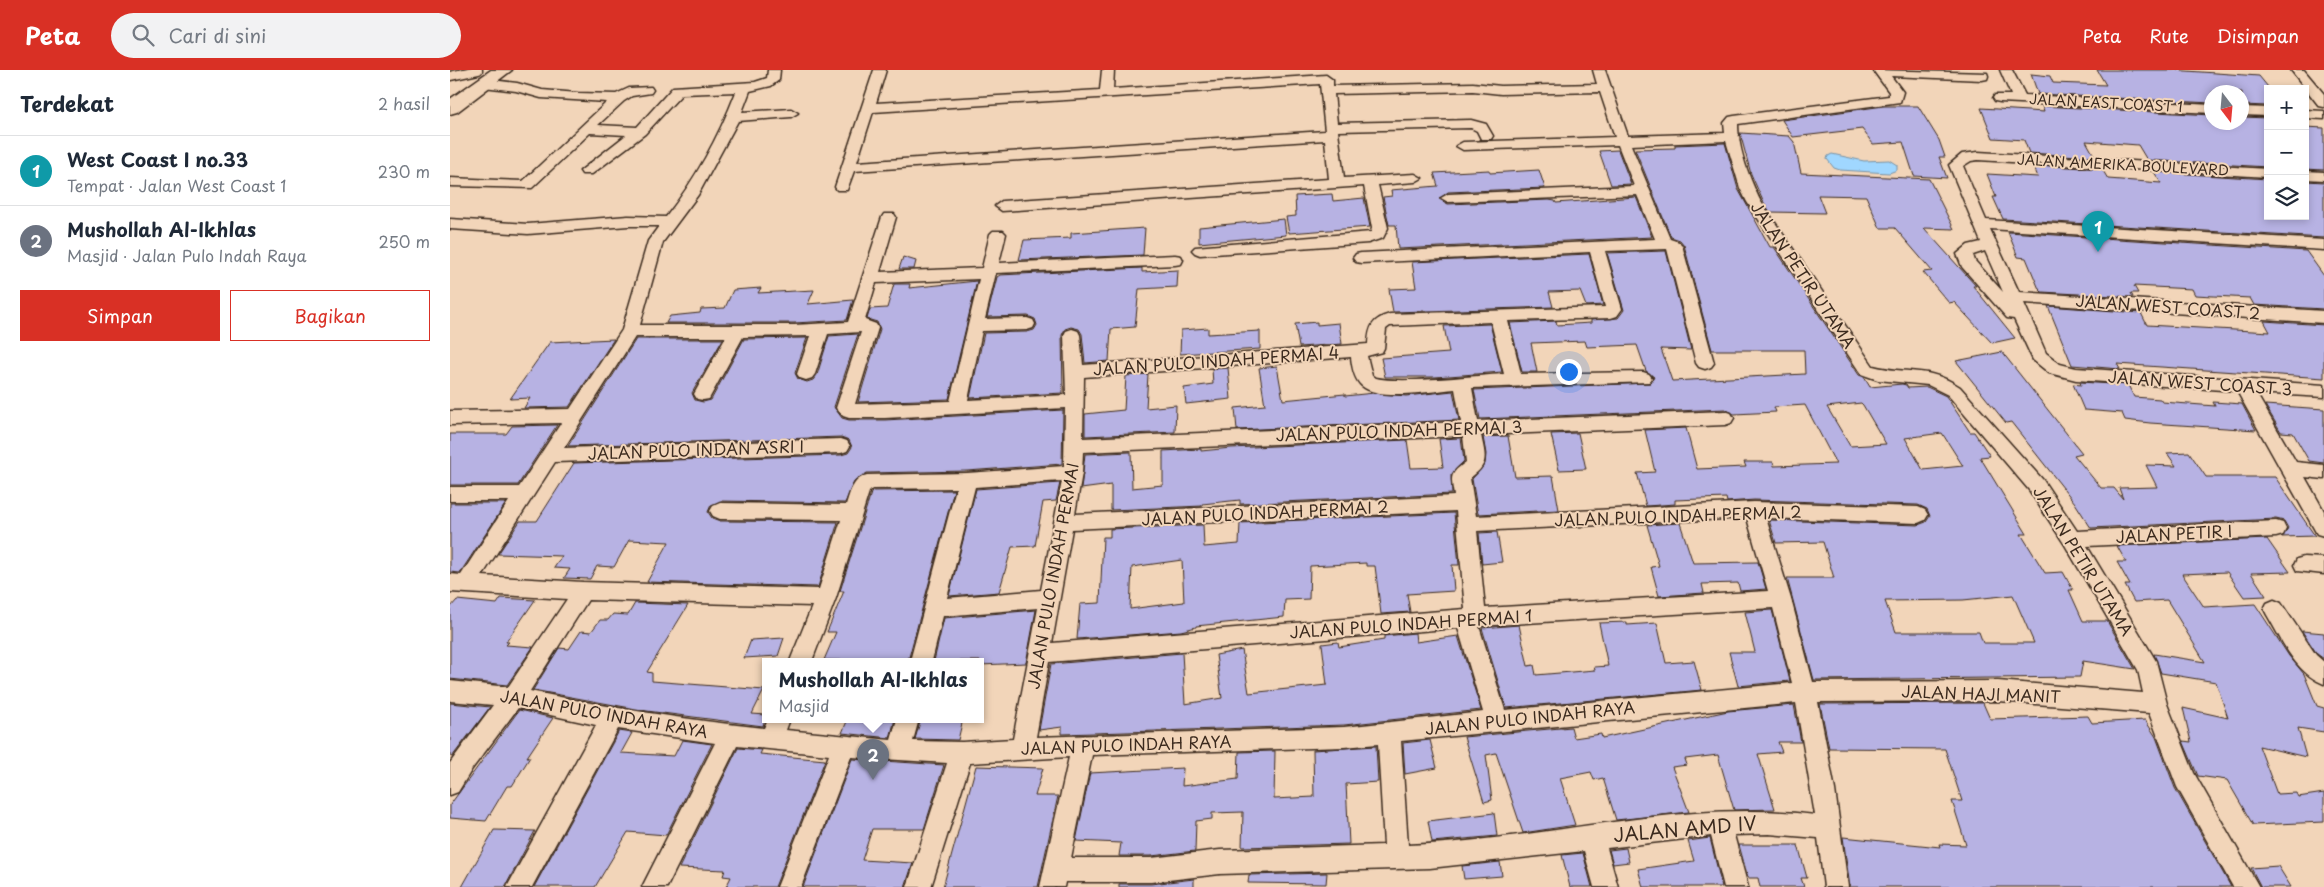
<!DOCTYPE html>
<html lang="id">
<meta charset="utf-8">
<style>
:root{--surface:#fff;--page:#f2f2f3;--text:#1f2937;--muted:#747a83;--line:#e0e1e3;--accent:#d93025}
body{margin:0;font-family:"Playpen Sans",sans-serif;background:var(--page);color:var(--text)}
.controls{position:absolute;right:15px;top:15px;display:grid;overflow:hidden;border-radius:0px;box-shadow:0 2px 8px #0003}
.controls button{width:45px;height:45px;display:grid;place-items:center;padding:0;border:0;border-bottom:1px solid var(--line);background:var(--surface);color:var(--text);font:25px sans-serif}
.compass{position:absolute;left:1754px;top:15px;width:45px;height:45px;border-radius:50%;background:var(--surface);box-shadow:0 2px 8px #0003;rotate:164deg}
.you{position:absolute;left:1118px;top:301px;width:18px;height:18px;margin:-12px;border:4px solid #fff;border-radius:50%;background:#1a73e8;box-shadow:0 0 0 8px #1a73e833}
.badge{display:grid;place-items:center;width:32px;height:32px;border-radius:50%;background:var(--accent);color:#fff;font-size:16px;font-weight:700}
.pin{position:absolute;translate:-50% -41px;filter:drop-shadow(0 1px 2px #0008)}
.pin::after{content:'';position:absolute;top:26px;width:18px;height:15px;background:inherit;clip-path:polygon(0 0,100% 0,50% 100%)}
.popup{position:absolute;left:312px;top:588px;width:222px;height:65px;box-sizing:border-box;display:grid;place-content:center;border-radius:0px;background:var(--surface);filter:drop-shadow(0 1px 4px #0005);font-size:16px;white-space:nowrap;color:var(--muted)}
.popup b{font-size:19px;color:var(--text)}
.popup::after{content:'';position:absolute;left:50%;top:100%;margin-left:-10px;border:10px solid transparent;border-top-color:var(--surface)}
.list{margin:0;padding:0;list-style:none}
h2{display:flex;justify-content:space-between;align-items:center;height:65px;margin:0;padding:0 20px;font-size:21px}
h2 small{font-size:16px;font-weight:400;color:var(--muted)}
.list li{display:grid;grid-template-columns:32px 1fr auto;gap:15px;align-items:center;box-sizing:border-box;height:70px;padding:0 20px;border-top:1px solid var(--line)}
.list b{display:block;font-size:19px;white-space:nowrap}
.list p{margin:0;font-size:16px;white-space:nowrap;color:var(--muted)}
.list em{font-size:16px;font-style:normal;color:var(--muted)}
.actions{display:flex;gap:10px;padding:15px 20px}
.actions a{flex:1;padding:11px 0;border:1px solid var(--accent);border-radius:0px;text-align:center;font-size:18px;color:var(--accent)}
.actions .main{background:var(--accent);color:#fff}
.icon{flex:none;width:28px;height:28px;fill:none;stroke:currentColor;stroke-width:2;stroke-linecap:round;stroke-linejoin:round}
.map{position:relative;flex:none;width:1874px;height:817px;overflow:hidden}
header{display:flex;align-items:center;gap:30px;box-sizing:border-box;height:70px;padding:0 25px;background:var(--accent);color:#fff}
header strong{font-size:24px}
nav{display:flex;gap:28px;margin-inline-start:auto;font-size:18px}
.search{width:350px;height:45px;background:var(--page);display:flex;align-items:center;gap:12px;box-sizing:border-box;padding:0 18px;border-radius:28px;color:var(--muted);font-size:19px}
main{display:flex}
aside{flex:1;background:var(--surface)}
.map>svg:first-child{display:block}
.water{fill:#a0d7ff;stroke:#7892a5}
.building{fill:#b7b2e3;stroke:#3b2a1e;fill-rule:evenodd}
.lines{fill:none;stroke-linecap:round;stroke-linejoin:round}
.service-casing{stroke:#3b2a1e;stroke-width:11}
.minor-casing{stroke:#3b2a1e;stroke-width:3}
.secondary-casing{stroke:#3b2a1e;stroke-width:3}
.service{stroke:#f2d5b9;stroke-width:8}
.minor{fill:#f2d5b9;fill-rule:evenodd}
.secondary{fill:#f2d5b9;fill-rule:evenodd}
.labels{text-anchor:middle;stroke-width:4;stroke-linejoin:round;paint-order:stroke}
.far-street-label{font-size:14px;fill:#3b2a1e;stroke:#f2d5b9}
.street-label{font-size:16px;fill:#3b2a1e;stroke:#f2d5b9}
.near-street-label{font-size:19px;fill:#3b2a1e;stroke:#f2d5b9}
</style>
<header>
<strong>Peta</strong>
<div class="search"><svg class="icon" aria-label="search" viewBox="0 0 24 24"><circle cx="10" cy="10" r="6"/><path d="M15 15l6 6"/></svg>Cari di sini</div>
<nav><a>Peta</a><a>Rute</a><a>Disimpan</a></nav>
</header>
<main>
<aside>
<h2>Terdekat<small>2 hasil</small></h2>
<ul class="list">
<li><span class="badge" style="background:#0f9aa8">1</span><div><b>West Coast I no.33</b><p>Tempat · Jalan West Coast 1</p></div><em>230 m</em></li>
<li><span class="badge" style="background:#6b7280">2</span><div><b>Mushollah Al-Ikhlas</b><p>Masjid · Jalan Pulo Indah Raya</p></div><em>250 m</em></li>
</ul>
<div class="actions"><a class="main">Simpan</a><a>Bagikan</a></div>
</aside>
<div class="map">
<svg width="1874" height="817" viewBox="0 0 1874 817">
<rect width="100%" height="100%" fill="#f2d5b9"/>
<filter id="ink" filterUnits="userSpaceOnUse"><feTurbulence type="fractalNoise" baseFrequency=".02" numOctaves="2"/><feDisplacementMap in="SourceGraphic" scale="10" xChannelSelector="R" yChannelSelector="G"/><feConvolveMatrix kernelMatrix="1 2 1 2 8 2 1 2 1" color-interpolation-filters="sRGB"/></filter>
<g filter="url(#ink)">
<!-- water -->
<path class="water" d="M1382,84L1414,91L1439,90L1447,95V100L1439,103L1390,100L1384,98L1377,89L1378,86Z"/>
<!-- building -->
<path class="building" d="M1647,0H1722L1809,6L1818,17V36L1792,35V22H1762V33L1588,24L1581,4L1600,6L1603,13L1656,15Z
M1434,36H1468L1489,70L1495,87H1489L1497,108L1464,106L1453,72L1423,74L1412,59L1343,67L1332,50Z
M1592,36L1762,45V52H1792V47L1818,48V97L1697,90L1688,75L1636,71L1645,87L1579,83L1574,70L1543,68L1531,38L1594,42Z
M1855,57L1874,58V100L1855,99Z
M1290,63L1339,66L1344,72L1351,103L1479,109L1504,159L1474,158L1526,216H1523L1565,268L1542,273L1504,232L1499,233L1473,202L1482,201L1445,158H1430L1416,126L1368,125L1375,143L1320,142L1313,131L1301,104Z
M1275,73L1288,119L1320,177H1324L1409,305L1414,307L1420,317L1452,314L1456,315L1458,318L1477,317L1496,326L1520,362H1524L1540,386L1530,387L1577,464H1571L1595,503L1613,502L1623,520H1619L1633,551H1657L1685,599L1633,591L1630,607L1364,610L1337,508H1384L1373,472L1326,473L1319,450L1468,455L1476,452L1480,446L1477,439L1468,435L1304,430L1277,432L1276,428L1225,430V434L1196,436L1187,403L1205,402L1195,360L1236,358L1247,399L1296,397L1294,392H1323L1324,396L1386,394L1355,335L1324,337L1326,342L1284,344L1275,339L1030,349L1024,320L1200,313L1204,307L1196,301L1187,275L1137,277L1135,271L1081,273L1087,302H1072L1060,253L1106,251L1107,255L1141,253V250L1168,248L1174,240L1157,183L1216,181L1241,280L1211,279L1222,311L1355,304L1354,280H1262L1234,175L1230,170L1221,167L1185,79L1225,78V75ZM1411,333L1413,335L1436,374L1400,376L1377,337ZM1492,363L1513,396L1473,400L1455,368ZM1563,525L1584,573H1533L1529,562H1446L1435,531L1513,530Z
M1168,80L1181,114L1161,115L1149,81Z
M1583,95L1652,99L1658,109L1711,113L1704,102L1818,109V146L1855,148V111L1874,112V168L1553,149L1543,127H1546L1537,104L1588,107Z
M1039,100L1040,103L1089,100L1095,118L998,122L989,129L998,134L1099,130L1105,131L1106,133L1186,127L1202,167L948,179L946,155H939L933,127L942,126L941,120L988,116L984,103Z
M882,124L883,131L914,128L920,157L839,163L836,147L846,146L845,126Z
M834,149L836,165L749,173V157Z
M695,158L693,185L569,190L574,170L621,168V163Z
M1558,162L1856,181L1874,206V239L1804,235L1800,228L1745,225L1742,219L1684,216L1688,223H1681L1683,227L1592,222L1589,219L1576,188L1568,187Z
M1139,184L1153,235L1136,236L1130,221L1099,222L1103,237L943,242L939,219L966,218L962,192Z
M453,187L466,191L464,199H449Z
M692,198V202L728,200L727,217L689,219L685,257L661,259L659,291L635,293L632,264L629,259L621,257L615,259L612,265L613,323L520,328L534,263L577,262L584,260L587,255L585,249L578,246L537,247L547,207L550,205Z
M527,211L499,329L408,332L430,259L427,252L417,249L420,239L437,238L444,214H460L459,218Z
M311,218L308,223L364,220L358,234L403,230L397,250L344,253H216L220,246L250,243L251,239L275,238L283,220Z
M1598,236L1691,243L1697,255L1820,262L1814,251L1874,255V308L1667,294L1670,299L1622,295Z
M867,252V255L889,253L892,274L849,277L845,254Z
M1040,254L1052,302L985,307H935L931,288L999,283L994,256Z
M758,258V264L810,261V279L730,284L731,260Z
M408,264L384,337L392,348L399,350H435L613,340L612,394L517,401L417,403L404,412L395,433L270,431L261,435L258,442L262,448L270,451L388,452L368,517L197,512L219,472L179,470L164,497L147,496L140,509L114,508L120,499L104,498L112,486L48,484L70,451H87L124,393L391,385L398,383L402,377L399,370L391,367L118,376L186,269H273L242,323L245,330L253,332L261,330L294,269L357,268L345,303L348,309L357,312L363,310L367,305L379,266Z
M164,269L119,337L74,338L80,328L60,329L100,272Z
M1552,282L1632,383L1624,385L1651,418H1664L1673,429L1669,418L1707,417L1696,395L1726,396L1717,383L1739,382L1756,407H1825L1865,466L1832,467L1838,458L1834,451L1826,449L1641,458L1625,433L1561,352L1556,353L1506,291Z
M827,296L833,330L895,324V326L924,323L956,326L1003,321L1009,350L787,360L785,338L815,335L809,298Z
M778,298L781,329L736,334L734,318L763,314L762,299Z
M698,304L696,338L726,335L725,362L635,366V344L674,340L676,306Z
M1630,312L1678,315L1684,327L1710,329L1712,332L1765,336L1763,332L1792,334L1806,360L1700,353L1675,350L1672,343L1634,340L1623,314L1631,315Z
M1815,335L1874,339V393L1859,391L1843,363L1831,362Z
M107,355L68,415H0V364H56L62,356Z
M1128,363L1136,399L1109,400L1101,364Z
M1058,366L1065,407L1103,406L1109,440L1028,444L1022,409L1035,394L1036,384L1033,367Z
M1011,368L1014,391L1001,405L1002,424L790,434V430L752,434V436L661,440V415L631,419L635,384L681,382L682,418L713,415V381L751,379V381L781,378L957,370L961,398L993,397L989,369Z
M610,413L606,431L593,432L585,476L562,477L549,522L499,526L526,419Z
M504,420L458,591L374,590L386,562H377L394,521H390L421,423L423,421Z
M0,433H56L10,503L0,502Z
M1004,443L1009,495H1002L1004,521L957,524L960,542L931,544L925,496H916V493L860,496L859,529L835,530L834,547L746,556V557L731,561L627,569L630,534L650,533L653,467H660V459L753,455L754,477L789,474L790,453ZM732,490L734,532L680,539L682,497Z
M1230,453L1243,493L1308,492L1316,519L1290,521L1288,513L1252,514L1254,523L1209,526L1201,497L1209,496L1197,455Z
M1047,462L1052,492L1032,494L1029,463Z
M1817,469L1840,502L1801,503L1816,526L1794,527L1777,502L1732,504L1754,537L1805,534L1839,586L1854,604L1867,636L1874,638V662L1848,658L1856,687L1809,676L1827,724L1846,723L1848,727L1874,723V752L1803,755L1777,710L1748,706L1733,671L1741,672L1733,638L1778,648L1766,612L1711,603L1704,584L1755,592L1717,530L1684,532L1675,515H1680L1667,492H1676L1667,476Z
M51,528L85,530L56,572H59L56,575L83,577L57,615L0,609V538L7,530L47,534Z
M185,533L238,535L197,602L202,603V611L314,620L302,644L316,645L313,656L197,641L83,620L109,578L119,579L131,561L141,562L150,550H158L163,544L178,545Z
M586,540L576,593L530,595V591H484L494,548Z
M1322,540L1340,611L1288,616L1279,582H1305L1295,542Z
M1177,552V555L1207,553L1216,593L1244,591L1252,620L1056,638L1032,558L1069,555L1078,596L1084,595L1086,605L1145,600L1144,597L1158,596L1149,553Z
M1852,561L1874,563V589L1867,584Z
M965,563L966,572L1008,566L1031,640L894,655L612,664V657L589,660L601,594L732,583L735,634L772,628L766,585L792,580L799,623L877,615L872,574L888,572L889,577L934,570V566Z
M334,568L328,586L294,588L301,570Z
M0,633L40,637L2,687L0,686Z
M1533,633L1540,649L1638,646L1642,653L1695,650L1706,667L1725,718L1781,817H1400L1393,767L1490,777L1489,774L1516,775L1502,731H1512L1495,679L1379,678L1370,634Z
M1344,635L1351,672H1328L1332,682L1308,684L1325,739L1284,740L1268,685L1235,689L1237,695L1222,697L1239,742L1166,750L1153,708L1144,710L1141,702L1110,708L1125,755L1073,763L1046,683L1036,685L1042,730L1034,732L1014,667L1121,657L1124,668L1151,664L1152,668L1278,641Z
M69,640L103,648L77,687H80L62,716H57L36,751L0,748V735Z
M398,649H445L440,668L392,663Z
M471,649H513L508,670L465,669Z
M169,661L182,663L171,683L224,686L232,670L262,674L216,765L178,762L145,817H84Z
M980,670L987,698L955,704L953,673Z
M926,676L928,712L896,714L899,774L792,777L793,742L762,743V749L746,751L745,781L701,786H669L671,773L626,771L640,703L733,698L732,716L788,709L789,682L825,681L824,729L864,727L863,680Z
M288,678L312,680L310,684L375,690L325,817H276L281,807L273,806L275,800L229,798Z
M402,689L494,695L474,759H422L412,790L463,793L455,817H353Z
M526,696L593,698L585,726H608L588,817H493Z
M1044,743L1047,766L982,772L978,751Z
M44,760L85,761L55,817H12Z
M1260,768L1272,817H1193L1188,799L1244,791L1238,771Z
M1289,775H1348L1357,808H1351L1354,817H1310L1308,808H1298Z
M1176,778L1179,792L1163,794L1159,780Z
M1133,783L1142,817H1120L1112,785Z
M1050,792L1052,806L1014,809L1012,796Z
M1828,796L1841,817H1811L1801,798Z
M877,803L876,814L798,813L799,805Z
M744,809V817H669V814H701Z"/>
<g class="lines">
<defs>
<path id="service" d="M0,6L28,0"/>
<path id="minor" d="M318,0H330L329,10L321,16L300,21L292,42L341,39L348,43L341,47L288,51L248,125L213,172L190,255H344L398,252L432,147L434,144H444L446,147L430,202L532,198L540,164L543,161H553L556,164L549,193L725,185L731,186L733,190L731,194L725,195L546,203L535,249L577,248L583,250L585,254L583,258L577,260L532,261L518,330L616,325L614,265L616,261L622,259L628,261L630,265L633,295L918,274C919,257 922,249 940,244L1155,237L1140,182L911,193L906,192L903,188L906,184L911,183L1205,169L1187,125L998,132L991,128L998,124L1184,116L1168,75L1013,80L1006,76L1013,72L1165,67L1150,22L1051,24L1023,21L884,24L887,53L1021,50L1036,54L1043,66L1041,69H1031L1027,61L1021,58L888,61L894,108L965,104L972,108L965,112L928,115L938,158L933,168L918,173L750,185L745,183L742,180L745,177L921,162L922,158L914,116L552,141L545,136L552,131L879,109L875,70L404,101L397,120H387L385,117L424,0H436L426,33L650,20L652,0H664L663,19L876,5L883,10V16L1023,13L1051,16L1147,14L1143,0H1155L1178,66L1275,63L1274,53L1279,47L1284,46L1439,26V22L1423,0L1537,3L1538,6L1537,9L1532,10L1441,6L1453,22L1450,32L1288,54C1288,79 1300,110 1311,132L1423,296C1456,305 1478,295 1510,317L1593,410L1627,461L1826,451L1833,453L1836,459L1833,465L1826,467L1637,476L1706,591L1717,634L1744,703L1809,817H1783L1727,717L1699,643L1548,631L1368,632L1385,720L1398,817H1374L1368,768L1319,764L1284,765L1298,817H1274L1261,766L1157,778L1168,817H1144L1134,781L980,798L770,804L701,812H615L614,817H590L619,687L520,693L481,817H457L497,693L401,687L351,817H327L379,685L287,676L217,817H192L265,673L168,659L82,817H57L146,655L68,638L22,699L8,722L0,725V693L43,635L0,631V611L58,617L117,529L0,522V504L11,505L59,431H0V417H69L111,353L0,355V341L120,339L172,260L198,171L209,156H178L78,164L0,159V149L78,154L178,146L216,147C245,110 269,66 286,22L232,24L195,64L142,104H132L130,101L176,65L140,63L82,118L0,116V108L73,111L157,32L91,28L66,21L34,17L27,13L34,9L67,13L92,20L128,23L166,24L179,18L201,17L203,20L201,23L182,26L174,31L148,55L187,57L223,17L305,12L317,8ZM870,14L875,61L407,92L423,42ZM1276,71L1290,118L1297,132L1411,304L1428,310L1478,315L1498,325L1579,420L1615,475L1688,600L1693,623L1548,611L1363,612L1341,529L1316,448L1468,453L1475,450L1478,445L1475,440L1468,437L1304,432L1026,446L1020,408C1040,394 1035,386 1031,365L1275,355L1281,353L1284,348L1281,343L1275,341L1028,351L1022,318L1199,312L1202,308L1199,304L1193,302L1071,304L1058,251L1161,248L1167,246L1172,239L1155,181L1217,179L1246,293L1249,297L1255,299L1261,297L1264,293L1232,175L1229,172L1220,169L1181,75ZM529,209L500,331L405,334L428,258L426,254L415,250L426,213ZM1041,252L1054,304C1033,305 934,316 922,306L917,286L932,282L934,278L936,259L940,256ZM411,262L386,338L393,346L399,348H435L615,338L614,396L517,403L417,405C403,409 400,422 396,435L270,433L263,436L260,441L263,446L270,449L391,450L369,519L133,512L32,506L105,392L391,383L397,381L400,376L397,371L391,369L114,378L185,267H276L244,324L247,329L253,330L259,329L293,267L360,266L347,304L350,308L356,310L362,308L365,304L378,264ZM901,287C902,297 904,309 912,316C928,331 983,321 1005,319L1011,352L633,368L634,307ZM1013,366L1016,392C999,404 1001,406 1004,426L625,444L632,403L633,382ZM612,411L591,520L497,528L525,417ZM506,418L460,591H482L493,546L588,538L563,669L512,672L463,671L469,649H447L441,670L336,660L340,649H318L314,658C235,650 157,637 80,621L138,530L362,536L340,591H362L386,528L419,422L422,419ZM1006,441L1015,539L602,573L622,459ZM1297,448L1318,521L1035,538L1027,461ZM1323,538L1342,613L1055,640L1029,556ZM1008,558L1033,642L894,657L586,667L599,592ZM1346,633L1365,745C1232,728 1093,771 958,775L951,671ZM928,674L934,775L770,780L701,788H621L642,685L894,677Z
M1550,0H1562L1575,25L1762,35V43L1550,32L1545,31L1543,28L1545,25H1561Z
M1841,0H1854L1874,24V37L1869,36Z
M1792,37L1818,38V46L1792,45Z
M1855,40L1874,41V49L1855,48Z
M1528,82L1818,99V107L1528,90L1521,91L1513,96L1536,150L1874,170V180L1540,159L1569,222L1874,241V253L1574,233L1596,283L1610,294L1626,298L1874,315V327L1806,323L1846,392L1874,395V409L1855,407L1874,441V466L1867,464L1787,321L1626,310L1599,303L1583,290L1564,249L1557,248L1512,197L1507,184L1518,175L1531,172L1499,95L1512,84ZM1535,181L1553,222L1525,191L1523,185Z
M1855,101L1874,102V110L1855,109Z
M1854,487L1874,488V504L1847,501L1844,495L1847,489Z
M1824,530L1831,533L1866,585L1874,592V614C1845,603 1832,570 1817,545L1814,539L1817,533Z"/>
<path id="secondary" d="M41,0H62L7,42L0,44V29Z"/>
</defs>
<!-- service casing -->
<use href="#service" class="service-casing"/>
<!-- minor casing -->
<use href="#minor" class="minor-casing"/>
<!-- secondary casing -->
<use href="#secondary" class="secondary-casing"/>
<!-- service -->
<use href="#service" class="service"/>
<!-- minor -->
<use href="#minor" class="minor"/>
<!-- secondary -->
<use href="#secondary" class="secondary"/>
</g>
</g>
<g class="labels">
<!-- far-street labels -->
<g class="far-street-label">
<text transform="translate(1656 33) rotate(3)" y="5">JALAN EAST COAST 1</text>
<text transform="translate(1673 95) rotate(3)" y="5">JALAN AMERIKA BOULEVARD</text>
</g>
<!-- street labels -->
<g class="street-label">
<text transform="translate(1353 205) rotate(56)" y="6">JALAN PETIR UTAMA</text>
<text transform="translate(1718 237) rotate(4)" y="6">JALAN WEST COAST 2</text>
<text transform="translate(766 291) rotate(-4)" y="6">JALAN PULO INDAH PERMAI 4</text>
<text transform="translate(1750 313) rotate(4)" y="6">JALAN WEST COAST 3</text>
<text transform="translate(949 361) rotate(-2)" y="6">JALAN PULO INDAH PERMAI 3</text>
<text transform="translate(246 380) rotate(-2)" y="6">JALAN PULO INDAN ASRI I</text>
<text transform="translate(815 443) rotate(-3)" y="6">JALAN PULO INDAH PERMAI 2</text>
<text transform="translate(1228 446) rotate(-2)" y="6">JALAN PULO INDAH PERMAI 2</text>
<text transform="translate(1724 464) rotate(-3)" y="6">JALAN PETIR I</text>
<text transform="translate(1633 491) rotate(58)" y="6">JALAN PETIR UTAMA</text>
<text transform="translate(603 506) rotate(-80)" y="6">JALAN PULO INDAH PERMAI</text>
<text transform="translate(961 554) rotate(-4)" y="6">JALAN PULO INDAH PERMAI 1</text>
<text transform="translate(1531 624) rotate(2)" y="6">JALAN HAJI MANIT</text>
<text transform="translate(154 644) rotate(10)" y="6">JALAN PULO INDAH RAYA</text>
<text transform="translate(1080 648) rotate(-6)" y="6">JALAN PULO INDAH RAYA</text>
<text transform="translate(676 675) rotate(-2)" y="6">JALAN PULO INDAH RAYA</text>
</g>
<!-- near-street labels -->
<g class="near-street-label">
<text transform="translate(1235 759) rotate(-5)" y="7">JALAN AMD IV</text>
</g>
</g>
</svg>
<div class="controls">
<button>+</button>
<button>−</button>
<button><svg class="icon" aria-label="layers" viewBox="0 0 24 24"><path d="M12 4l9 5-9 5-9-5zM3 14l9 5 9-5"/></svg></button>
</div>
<svg class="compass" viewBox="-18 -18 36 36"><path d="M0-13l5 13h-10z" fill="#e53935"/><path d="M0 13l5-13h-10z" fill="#747a83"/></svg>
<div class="you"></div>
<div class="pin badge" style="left:1648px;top:182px;background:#0f9aa8">1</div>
<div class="pin badge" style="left:423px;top:710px;background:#6b7280">2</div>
<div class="popup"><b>Mushollah Al-Ikhlas</b>Masjid</div>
</div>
</main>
